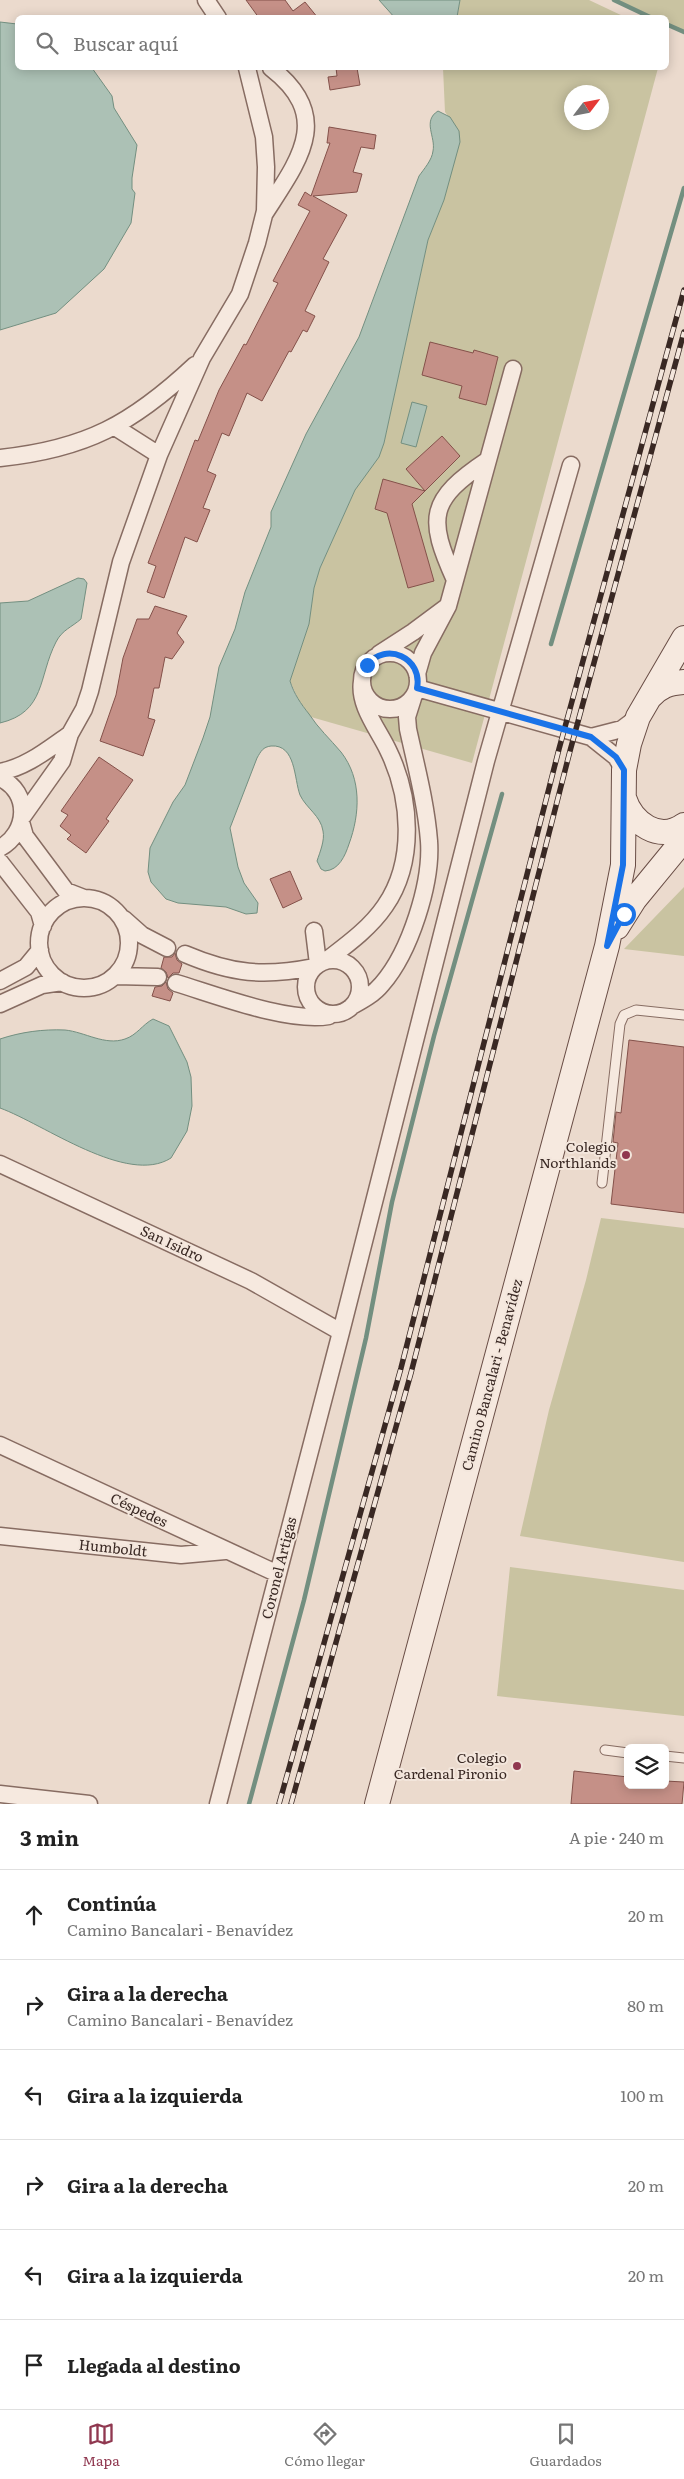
<!DOCTYPE html>
<html lang="es">
<meta charset="utf-8">
<style>
:root{--surface:#fff;--page:#f6f6f6;--text:#222;--muted:#767676;--line:#e0e0e0;--accent:#903850}
body{margin:0;font-family:Literata,serif;background:var(--page);color:var(--text)}
.controls{position:absolute;right:15px;bottom:15px;display:grid;overflow:hidden;border-radius:8px;box-shadow:0 2px 12px #0003}
.controls button{width:45px;height:45px;display:grid;place-items:center;padding:0;border:0;border-bottom:1px solid var(--line);background:var(--surface);color:var(--text);font:25px sans-serif}
.compass{position:absolute;left:564px;top:85px;width:45px;height:45px;border-radius:50%;background:var(--surface);box-shadow:0 2px 12px #0003;rotate:58deg}
.stop{position:absolute;width:15px;height:15px;margin:-11px;border:4px solid #1a73e8;border-radius:50%;background:#fff}
.stop.end{background:#1a73e8;border-color:#fff;box-shadow:0 1px 5px #0008}
.list{margin:0;padding:0;list-style:none}
h2{display:flex;justify-content:space-between;align-items:center;height:65px;margin:0;padding:0 20px;font-size:21px}
h2 small{font-size:16px;font-weight:400;color:var(--muted)}
.list li{display:grid;grid-template-columns:32px 1fr auto;gap:15px;align-items:center;box-sizing:border-box;height:90px;padding:0 20px;border-top:1px solid var(--line)}
.list b{display:block;font-size:19px;white-space:nowrap}
.list p{margin:0;font-size:16px;white-space:nowrap;color:var(--muted)}
.list em{font-size:16px;font-style:normal;color:var(--muted)}
.icon{flex:none;width:28px;height:28px;fill:none;stroke:currentColor;stroke-width:2;stroke-linecap:round;stroke-linejoin:round}
.map{position:relative;flex:none;width:684px;height:1804px;overflow:hidden}
.search{position:absolute;background:var(--surface);box-shadow:0 2px 12px #0003;left:15px;right:15px;top:15px;height:55px;display:flex;align-items:center;gap:12px;box-sizing:border-box;padding:0 18px;border-radius:8px;color:var(--muted);font-size:19px}
.sheet{height:605px;background:var(--surface)}
nav{display:flex;justify-content:space-around;align-items:center;box-sizing:border-box;height:70px;border-top:1px solid var(--line);background:var(--surface);font-size:14px;color:var(--muted)}
nav a{display:grid;justify-items:center;gap:2px}
nav .on{color:var(--accent)}
.map>svg:first-child{display:block}
.green{fill:#c9c3a1;fill-rule:evenodd}
.water{fill:#acc1b5;stroke:#738f80}
.lines{fill:none;stroke-linecap:round;stroke-linejoin:round}
.stream{stroke:#738f80;stroke-width:4.5}
.building{fill:#c59087;stroke:#84514a}
.lane-casing{stroke:#876c62;stroke-width:11}
.street-casing{stroke:#876c62;stroke-width:19}
.secondary-casing{stroke:#694d45;stroke-width:26}
.lane{stroke:#f6e9df;stroke-width:9}
.street{stroke:#f6e9df;stroke-width:16}
.secondary{stroke:#f6e9df;stroke-width:24}
.rail-casing{stroke:#392823;stroke-width:5.5}
.rail{stroke:#f3e6dc;stroke-width:4;stroke-dasharray:11;stroke-linecap:butt}
.route{stroke:#1a73e8;stroke-width:6}
.poi-dot{fill:#903850;stroke:#f3e6dc;stroke-width:2}
.labels{text-anchor:middle;stroke-width:4;stroke-linejoin:round;paint-order:stroke}
.poi-label{font-size:14px;fill:#392823;stroke:#f3e6dc;text-anchor:end}
.street-label{font-size:14px;fill:#392823;stroke:#f3e6dc}
</style>
<div class="map">
<svg width="684" height="1804" viewBox="0 0 684 1804">
<rect width="100%" height="100%" fill="#ebdacd"/>
<!-- green -->
<path class="green" d="M460,0H589L625,17L457,18Z
M617,0H684V31L667,23L666,18L654,17Z
M443,68H658L472,763L311,717L299,701L290,681L309,624L314,588L320,568L355,490L384,443L428,240L444,200L459,131L445,112ZM572,92H602V122H572Z
M684,887V956L624,949Z
M601,1218L684,1228V1562L520,1536L549,1410L586,1280Z
M510,1567L684,1590V1716L497,1696Z"/>
<!-- water -->
<path class="water" d="M379,0H460L457,17L395,18Z
M0,22L17,24L18,68H92L112,96L114,108L137,145L132,178V189L135,193L131,223L104,269L56,313L0,330Z
M438,111L450,117L459,131L460,142L444,200L428,240L384,443L379,457L355,490L320,568L314,588L309,624L290,681C294,694 301,704 309,714C318,728 330,739 341,752C362,779 360,814 349,844C345,856 339,870 325,871L321,869L317,861C320,852 325,840 323,831C321,816 306,808 300,795C294,779 296,744 271,746C263,747 261,751 257,758L230,828L238,867L244,883L258,903L257,913L246,914L226,907L178,903L166,899L151,882L148,872L150,848L173,802L185,785L203,738L210,717L219,667L235,629L245,592L271,527V512L306,434L359,337L419,176C424,169 432,160 433,151C436,137 422,121 438,111Z
M412,402L427,406L416,447L401,443Z
M78,578L84,579L87,583L81,619C72,627 62,630 56,642C38,677 46,712 0,723V603L28,601Z
M153,1019L169,1026L187,1062L191,1077L192,1106L187,1131L171,1158C127,1186 44,1124 0,1108V1039C21,1032 43,1029 65,1030C85,1032 105,1046 125,1039C137,1035 142,1025 153,1019Z"/>
<g class="lines">
<!-- stream -->
<path class="stream" d="M614,0L652,18
M666,24L684,32
M551,644L684,188
M249,1804L304,1600L366,1338L392,1202L434,1036L502,794"/>
</g>
<!-- building -->
<path class="building" d="M246,0H285L293,11L305,2L318,18H259Z
M336,68H357L360,85L330,90L328,77L337,76Z
M329,127L376,135L374,149L361,147L353,172L362,174L357,192L313,196L347,215L323,259L329,262L305,311L315,316L307,332L303,330L291,352L289,351L262,401L247,393L229,436L222,433L207,471L216,475L203,508L210,510L197,542L185,537L164,598L147,592L156,566L148,563L195,440L198,441L219,390L244,344L246,345L278,283L273,281L310,211L298,205L305,192L311,196L330,143H327Z
M430,342L473,353L474,350L498,357L486,405L459,398L462,386L422,375Z
M442,436L460,456L412,504L434,581L408,588L387,513L375,509L383,479L425,491L406,469Z
M155,606L187,616L177,633L184,642L172,659L165,657L159,688H154L148,718L155,720L143,756L100,741L116,695L123,658L137,619H149Z
M99,757L133,780L106,819L109,821L86,853L67,839L71,835L60,826L68,815L61,811Z
M290,871L302,899L283,908L270,879Z
M175,953L177,960L182,964L179,973H173L168,978L166,972L161,968L164,957H172Z
M166,982L168,989L173,993L170,1001L152,996L155,987L162,986Z
M629,1040L684,1047V1213L611,1204L618,1143L613,1142L616,1112L621,1113Z
M574,1771L628,1777V1785H665V1781L684,1782L682,1804H571Z"/>
<g class="lines">
<defs>
<path id="lane" d="M602,1183L620,1024L624,1015L636,1010L684,1015
M605,1750L628,1753
M665,1756L684,1758"/>
<path id="street" d="M206,0L218,18
M265,213C299,160 334,117 271,68
M115,427L159,455
M0,458C86,449 132,424 195,365
M455,580C427,518 428,500 488,460
M448,606L513,369
M362 681a28 28 0 1 1 56 0a28 28 0 1 1-56 0Z
M379,654L413,632L448,606L423,653L417,674
M417,688L591,737L616,757L624,770
M70,734L84,709L90,691L121,562L159,455L202,358L240,294L257,243L265,211L266,167L264,137L247,68
M591,737L622,729L638,717
M0,772C27,767 48,749 70,734L62,761L23,816
M0,778C31,792 28,833 0,848
M21,822L25,836L66,891L84,898
M0,862L39,912L43,926
M39 943a45 45 0 1 1 90 0a45 45 0 1 1-90 0Z
M124,919L142,935L167,948
M314,931L318,964
M185,954C232,974 264,977 314,967
M306 987a27 27 0 1 1 54 0a27 27 0 1 1-54 0Z
M327,960C348,944 370,928 385,906C416,861 411,797 388,750C378,729 358,705 362,681
M116,976L158,977
M0,981L26,967L40,950
M176,983C216,995 288,1023 329,1016
M0,1004L42,985L62,982
M352,1006C363,1000 374,994 382,984C410,952 432,883 429,841C426,803 416,766 408,729L407,717L413,698
M0,1164L251,1281L341,1332
M0,1445L278,1574
M0,1536L181,1555L225,1551
M0,1794L89,1804
M218,1804L341,1332L486,761L571,465"/>
<path id="secondary" d="M650,697C660,686 669,683 684,682
M624,798C632,823 659,843 684,825
M617,927L634,900L684,839
M377,1804L607,946L623,865L624,770L629,744L638,717L684,638"/>
</defs>
<!-- lane casing -->
<use href="#lane" class="lane-casing"/>
<!-- street casing -->
<use href="#street" class="street-casing"/>
<!-- secondary casing -->
<use href="#secondary" class="secondary-casing"/>
<!-- lane -->
<use href="#lane" class="lane"/>
<!-- street -->
<use href="#street" class="street"/>
<!-- secondary -->
<use href="#secondary" class="secondary"/>
<defs>
<path id="rail" d="M279,1804L401,1368L559,749L684,290
M291,1804L411,1373L570,751L684,332"/>
</defs>
<!-- rail casing -->
<use href="#rail" class="rail-casing"/>
<!-- rail -->
<use href="#rail" class="rail"/>
</g>
<g class="lines">
<!-- route -->
<path class="route" d="M367,665C386,641 423,658 417,688L591,737L616,757L624,770L623,865L607,946L624,914"/>
</g>
<!-- markers -->
<g class="poi-dot">
<circle cx="626" cy="1155" r="5"/>
<circle cx="517" cy="1766" r="5"/>
</g>
<g class="labels">
<!-- poi labels -->
<g class="poi-label">
<text x="616" y="1152">Colegio<tspan x="616" dy="16">Northlands</tspan></text>
<text x="507" y="1763">Colegio<tspan x="507" dy="16">Cardenal Pironio</tspan></text>
</g>
<!-- street labels -->
<g class="street-label">
<text transform="translate(172 1244) rotate(25)" y="5">San Isidro</text>
<text transform="translate(492 1375) rotate(-75)" y="5">Camino Bancalari - Benavídez</text>
<text transform="translate(139 1510) rotate(25)" y="5">Céspedes</text>
<text transform="translate(113 1548) rotate(6)" y="5">Humboldt</text>
<text transform="translate(279 1568) rotate(-76)" y="5">Coronel Artigas</text>
</g>
</g>
</svg>
<div class="controls">
<button><svg class="icon" aria-label="layers" viewBox="0 0 24 24"><path d="M12 4l9 5-9 5-9-5zM3 14l9 5 9-5"/></svg></button>
</div>
<svg class="compass" viewBox="-18 -18 36 36"><path d="M0-13l5 13h-10z" fill="#e53935"/><path d="M0 13l5-13h-10z" fill="#767676"/></svg>
<div class="stop" style="left:624px;top:914px"></div>
<div class="stop end" style="left:367px;top:665px"></div>
<div class="search"><svg class="icon" aria-label="search" viewBox="0 0 24 24"><circle cx="10" cy="10" r="6"/><path d="M15 15l6 6"/></svg>Buscar aquí</div>
</div>
<section class="sheet">
<h2>3 min<small>A pie · 240 m</small></h2>
<ul class="list">
<li><svg class="icon" aria-label="ahead" viewBox="0 0 24 24"><path d="M12 20V5M6 11l6-6 6 6"/></svg><div><b>Continúa</b><p>Camino Bancalari - Benavídez</p></div><em>20 m</em></li>
<li><svg class="icon" aria-label="right" viewBox="0 0 24 24"><path d="M7 20v-9h11M14 6l5 5-5 5"/></svg><div><b>Gira a la derecha</b><p>Camino Bancalari - Benavídez</p></div><em>80 m</em></li>
<li><svg class="icon" aria-label="left" viewBox="0 0 24 24"><path d="M17 20v-9H6M10 6l-5 5 5 5"/></svg><div><b>Gira a la izquierda</b></div><em>100 m</em></li>
<li><svg class="icon" aria-label="right" viewBox="0 0 24 24"><path d="M7 20v-9h11M14 6l5 5-5 5"/></svg><div><b>Gira a la derecha</b></div><em>20 m</em></li>
<li><svg class="icon" aria-label="left" viewBox="0 0 24 24"><path d="M17 20v-9H6M10 6l-5 5 5 5"/></svg><div><b>Gira a la izquierda</b></div><em>20 m</em></li>
<li><svg class="icon" aria-label="arrive" viewBox="0 0 24 24"><path d="M6 21V4h12l-3 4 3 4H6"/></svg><div><b>Llegada al destino</b></div></li>
</ul>
</section>
<nav>
<a class="on"><svg class="icon" aria-label="map" viewBox="0 0 24 24"><path d="M3 6l6-2 6 2 6-2v14l-6 2-6-2-6 2zM9 4v14M15 6v14"/></svg>Mapa</a>
<a><svg class="icon" aria-label="directions" viewBox="0 0 24 24"><path d="M12 3l9 9-9 9-9-9zM9 14v-3h6M13 9l2 2-2 2"/></svg>Cómo llegar</a>
<a><svg class="icon" aria-label="saved" viewBox="0 0 24 24"><path d="M7 4h10v16l-5-4-5 4z"/></svg>Guardados</a>
</nav>
